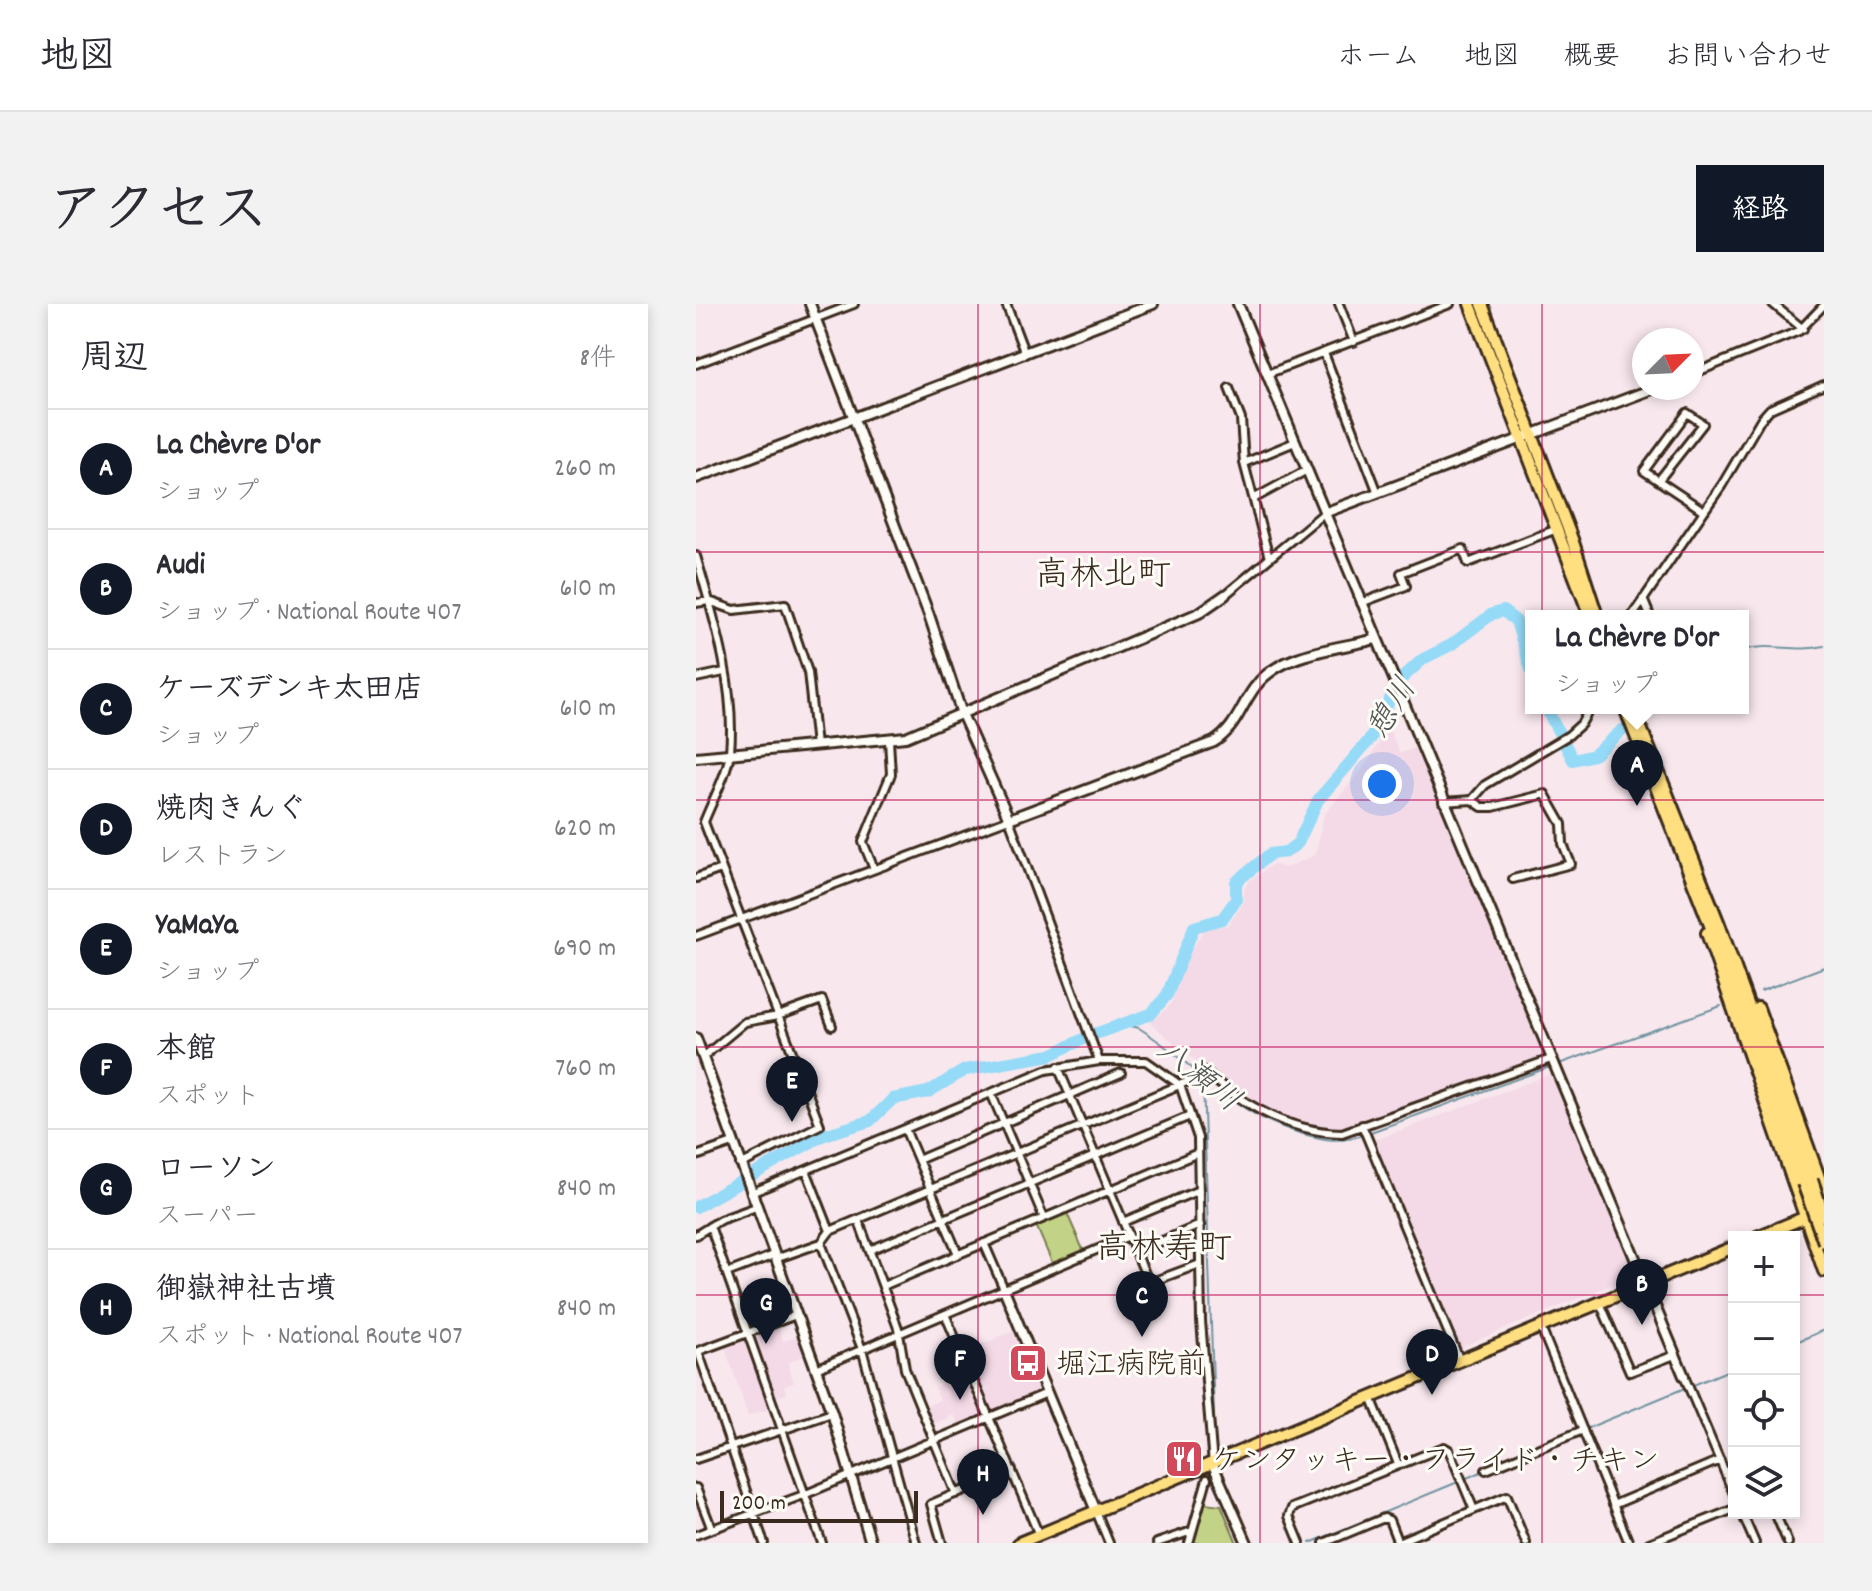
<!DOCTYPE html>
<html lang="ja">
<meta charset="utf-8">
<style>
:root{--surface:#fff;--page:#f2f2f3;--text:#2b2b33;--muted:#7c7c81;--line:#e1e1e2;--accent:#111827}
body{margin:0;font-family:Dekko,"Klee One",sans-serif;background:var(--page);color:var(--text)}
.controls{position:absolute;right:24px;bottom:24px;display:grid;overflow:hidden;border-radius:0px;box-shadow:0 4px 12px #0003}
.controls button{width:72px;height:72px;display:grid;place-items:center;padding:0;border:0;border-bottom:2px solid var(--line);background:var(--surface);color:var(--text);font:40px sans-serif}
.compass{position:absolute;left:936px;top:24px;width:72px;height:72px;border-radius:50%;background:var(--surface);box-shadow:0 4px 12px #0003;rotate:66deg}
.scale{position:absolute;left:24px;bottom:20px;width:198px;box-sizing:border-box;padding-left:8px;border:4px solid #3b2a1e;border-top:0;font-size:22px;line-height:28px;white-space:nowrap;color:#3b2a1e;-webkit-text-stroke:6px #fdfcf7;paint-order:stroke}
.you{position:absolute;left:686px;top:480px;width:28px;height:28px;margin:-20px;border:6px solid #fff;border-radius:50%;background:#1a73e8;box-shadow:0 0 0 12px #1a73e833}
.badge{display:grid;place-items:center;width:52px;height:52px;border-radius:50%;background:var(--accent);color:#fff;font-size:26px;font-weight:700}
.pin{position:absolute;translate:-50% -66px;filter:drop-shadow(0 2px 4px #0008)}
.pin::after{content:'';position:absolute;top:42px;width:28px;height:24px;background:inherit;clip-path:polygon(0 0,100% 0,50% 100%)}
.popup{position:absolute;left:829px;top:306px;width:224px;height:104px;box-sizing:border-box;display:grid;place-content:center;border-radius:0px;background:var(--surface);filter:drop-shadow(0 2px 6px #0005);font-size:26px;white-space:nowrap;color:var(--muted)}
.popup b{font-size:30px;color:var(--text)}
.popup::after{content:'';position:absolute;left:50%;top:100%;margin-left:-16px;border:16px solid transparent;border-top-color:var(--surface)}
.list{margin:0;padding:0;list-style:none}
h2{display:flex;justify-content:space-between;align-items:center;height:104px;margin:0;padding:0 32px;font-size:34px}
h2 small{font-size:26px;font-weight:400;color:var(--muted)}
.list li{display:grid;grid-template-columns:52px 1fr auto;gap:24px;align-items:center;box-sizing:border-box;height:120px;padding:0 32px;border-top:2px solid var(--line)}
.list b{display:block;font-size:30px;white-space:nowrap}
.list p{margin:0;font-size:26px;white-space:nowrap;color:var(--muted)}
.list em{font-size:26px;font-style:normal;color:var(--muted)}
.icon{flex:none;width:44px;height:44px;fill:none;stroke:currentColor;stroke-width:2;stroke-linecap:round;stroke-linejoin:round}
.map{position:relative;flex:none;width:1128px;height:1239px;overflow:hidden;border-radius:0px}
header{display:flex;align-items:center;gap:48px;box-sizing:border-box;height:112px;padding:0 40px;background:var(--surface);border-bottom:2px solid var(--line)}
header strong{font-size:38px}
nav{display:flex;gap:44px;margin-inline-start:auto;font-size:28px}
.intro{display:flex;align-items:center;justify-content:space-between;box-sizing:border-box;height:192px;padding:0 48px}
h1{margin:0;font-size:56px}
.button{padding:20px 36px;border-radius:0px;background:var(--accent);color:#fff;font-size:28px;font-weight:700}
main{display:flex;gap:48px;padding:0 48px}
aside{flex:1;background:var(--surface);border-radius:0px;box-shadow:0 4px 12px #0003}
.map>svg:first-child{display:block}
.built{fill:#f4dae7}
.green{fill:#c2d388;stroke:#7e7e53;stroke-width:2}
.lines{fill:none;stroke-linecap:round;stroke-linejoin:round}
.stream{stroke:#7194a0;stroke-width:2}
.river{stroke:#95daf7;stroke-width:12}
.street-casing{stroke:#3b2a1e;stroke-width:12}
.secondary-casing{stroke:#3b2a1e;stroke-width:14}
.highway-casing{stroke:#3b2a1e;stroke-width:16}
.street{stroke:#fdfcf7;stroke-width:6}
.secondary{stroke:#fdfcf7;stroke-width:8}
.highway{stroke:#ffdf80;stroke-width:10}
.highway-bridge-casing{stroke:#3b2a1e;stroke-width:16;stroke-linecap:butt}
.highway-bridge{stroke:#ffdf80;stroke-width:10}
.grid{fill:none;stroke:#c2185b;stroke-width:2;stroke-opacity:0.55}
.labels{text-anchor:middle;stroke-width:6;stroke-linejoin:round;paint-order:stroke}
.poi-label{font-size:30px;fill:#3b2a1e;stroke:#fdfcf7;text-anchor:start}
.water-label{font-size:32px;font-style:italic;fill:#525654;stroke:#fdfcf7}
.quarter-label{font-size:34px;fill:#3b2a1e;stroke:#fdfcf7}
</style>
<header>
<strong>地図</strong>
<nav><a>ホーム</a><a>地図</a><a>概要</a><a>お問い合わせ</a></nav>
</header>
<div class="intro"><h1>アクセス</h1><a class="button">経路</a></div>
<main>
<aside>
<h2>周辺<small>8件</small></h2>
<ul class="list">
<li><span class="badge">A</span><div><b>La Chèvre D'or</b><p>ショップ</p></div><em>260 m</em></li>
<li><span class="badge">B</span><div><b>Audi</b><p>ショップ · National Route 407</p></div><em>610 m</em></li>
<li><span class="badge">C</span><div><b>ケーズデンキ太田店</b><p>ショップ</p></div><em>610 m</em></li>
<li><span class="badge">D</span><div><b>焼肉きんぐ</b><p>レストラン</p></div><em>620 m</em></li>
<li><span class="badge">E</span><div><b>YaMaYa</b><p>ショップ</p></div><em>690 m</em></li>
<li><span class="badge">F</span><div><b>本館</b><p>スポット</p></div><em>760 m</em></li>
<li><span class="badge">G</span><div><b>ローソン</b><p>スーパー</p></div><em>840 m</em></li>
<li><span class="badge">H</span><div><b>御嶽神社古墳</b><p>スポット · National Route 407</p></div><em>840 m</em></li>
</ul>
</aside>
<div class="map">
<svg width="1128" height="1239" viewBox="0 0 1128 1239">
<rect width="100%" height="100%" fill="#f8e8ee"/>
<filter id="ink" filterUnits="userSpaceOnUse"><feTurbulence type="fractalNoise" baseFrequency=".0125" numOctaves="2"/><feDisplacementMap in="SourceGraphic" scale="16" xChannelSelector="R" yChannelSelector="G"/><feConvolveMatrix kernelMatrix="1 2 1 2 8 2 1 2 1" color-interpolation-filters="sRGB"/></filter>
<g filter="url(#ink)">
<!-- built -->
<path class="built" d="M692,423L704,449L721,443L852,755L652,826L633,827L582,813L534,786L454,719L474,701L490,656L508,625L532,621L548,598V585L554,576L577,560L590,564L619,551L628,511L671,459Z
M857,769L941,970L763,1044L676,837Z
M82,983L93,1010L54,1025L44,995Z
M81,1020L87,1037L101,1032L108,1052L92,1059L98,1079L88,1082L91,1090L78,1094L56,1030Z
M317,1027L343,1089L295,1110L268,1048Z
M52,1031L77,1104L52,1112L28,1041Z
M262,1050L290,1113L264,1124L258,1111L234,1122L227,1103L244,1096L239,1084L246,1080L238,1061Z"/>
<!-- green -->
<path class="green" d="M370,907L388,948L357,961L340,921Z
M508,1199L525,1201L541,1239H497Z"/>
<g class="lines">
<!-- stream -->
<path class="stream" d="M1047,346C1075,338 1100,349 1128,342
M1065,687L1128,663
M410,728L430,721L443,724C503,762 533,809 607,830C629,836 644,839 666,831
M860,761L1025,702
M507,776L519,1142
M672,829L854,763
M1098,1039L1128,1026
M995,1082L1038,1064
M892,1124L989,1084
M768,1175L788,1167
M614,1239L762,1178"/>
<!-- river -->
<path class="river" d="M850,404L877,456L898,451L926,426
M0,903L128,831L174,817L197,795L232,788L269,766L355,751L393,732L455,710L471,691L498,623L526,615L540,596V578L574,550L590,548L602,539L622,496L675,434L703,377L727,355L755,341L796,310L807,307L820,317L835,365"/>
<defs>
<path id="street" d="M310,0L329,50
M643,0L658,38
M1077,0L1107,25
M628,49L682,189
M0,60L158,0
M571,70L754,0
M996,70L1103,27L1128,1
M533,84L545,115L548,159
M963,176L1007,120L991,109L948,167L1008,207
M559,194L611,166
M0,252C18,314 40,383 34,448C31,471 16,497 8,518L124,821L44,861
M573,254L548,159L599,138
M529,291L628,209
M947,295L954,312
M0,299L13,297L38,306L89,300L112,368L120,442
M665,299L710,282L705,269L767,245L772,259L861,225
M936,312L1026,181L1065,115L1074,105L1128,81
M0,374L28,368
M776,496L789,481L873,431L885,420L894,404
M747,498L776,496L786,503H797L849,490L866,520L867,540L875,560L817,575
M178,565L167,538L195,470L193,436
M0,574L25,565
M0,632L313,515L403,757
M7,753L49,718L82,712L126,696L136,722
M362,763L453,979L504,960
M295,789L348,914
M666,821L764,1057
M209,825L262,950
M0,852L37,839
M222,856L425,769
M110,866L134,927
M55,889L350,766L403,757H450L484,781L502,834L505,1017L517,1161
M162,915L202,1024L209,1065L260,1190
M427,918L503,886
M14,922L126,1239
M0,931L24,916L60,903
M125,939L166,1045L220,1239
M288,939L308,985
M174,946L494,812
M440,948L504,921
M79,955L125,939L134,927L493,777L508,767C546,800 593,828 646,829L855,755
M31,969L78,951
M187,982L502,849
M904,999L934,1068L979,1051
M249,1010L343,1231
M845,1024L933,1239
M2,1047L68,1239
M0,1048L100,1011
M120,1065L433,932
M988,1072L1038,1190
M675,1093L702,1160
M0,1155L136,1109
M790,1166L887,1126
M0,1184L15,1223
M917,1201L1024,1156
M400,1207L413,1239
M1046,1209L1059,1239
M1079,1209L1092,1239
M0,1231L110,1190L351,1089
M702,1238L811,1192L830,1239
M246,1239L235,1200L316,1166
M461,1239L496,1227
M493,1239L511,1175
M604,1239L593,1212L596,1204L748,1143L753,1146L778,1206
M628,1239L688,1214L693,1216L702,1239
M953,1239L1038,1205"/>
<path id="secondary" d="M114,0L233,311L266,410L313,515L518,438C540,424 544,403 559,383C584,348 642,345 680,335
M542,0L988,1072
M0,174L457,0
M628,209L959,84
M0,453L210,433L503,309L529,291
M0,734L136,1109L175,1239
M308,985L400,1207
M517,1161L551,1239"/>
<path id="highway" d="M774,0L894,312
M786,0L876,235L901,312
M929,404L1039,685L1107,879
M937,404L1023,620L1116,876
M1011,629L1128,967
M1062,704L1128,887
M1061,933L1115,911
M323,1239L1038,943"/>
</defs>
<!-- street casing -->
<use href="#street" class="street-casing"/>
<!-- secondary casing -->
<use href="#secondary" class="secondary-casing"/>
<!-- highway casing -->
<use href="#highway" class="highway-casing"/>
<!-- street -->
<use href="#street" class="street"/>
<!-- secondary -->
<use href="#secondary" class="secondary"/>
<!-- highway -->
<use href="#highway" class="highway"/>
<defs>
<path id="highway-bridge" d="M1116,876L1128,912
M1107,879L1128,938"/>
</defs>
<!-- highway-bridge casing -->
<use href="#highway-bridge" class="highway-bridge-casing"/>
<!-- highway-bridge -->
<use href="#highway-bridge" class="highway-bridge"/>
</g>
</g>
<!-- grid -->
<path class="grid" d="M282,0V1239M564,0V1239M846,0V1239M0,248H1128M0,496H1128M0,743H1128M0,991H1038M1098,991H1128"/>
<!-- icons -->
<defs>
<symbol id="bus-square" viewBox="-11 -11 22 22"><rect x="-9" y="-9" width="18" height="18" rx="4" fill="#d1495b" stroke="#fdfcf7"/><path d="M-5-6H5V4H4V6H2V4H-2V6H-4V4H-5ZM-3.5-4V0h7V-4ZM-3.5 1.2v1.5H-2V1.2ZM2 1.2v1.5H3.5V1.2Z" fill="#fff"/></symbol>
<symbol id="restaurant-square" viewBox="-11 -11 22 22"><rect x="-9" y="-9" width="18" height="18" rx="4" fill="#d1495b" stroke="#fdfcf7"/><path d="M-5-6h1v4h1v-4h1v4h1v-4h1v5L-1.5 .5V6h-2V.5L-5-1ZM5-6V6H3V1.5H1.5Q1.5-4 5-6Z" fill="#fff"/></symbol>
</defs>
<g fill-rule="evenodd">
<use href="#bus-square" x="310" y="1037" width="44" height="44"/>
<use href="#restaurant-square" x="466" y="1133" width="44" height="44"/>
</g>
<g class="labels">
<!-- poi labels -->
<g class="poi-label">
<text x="360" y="1069">堀江病院前</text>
<text x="516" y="1165">ケンタッキー・フライド・チキン</text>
</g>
<!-- water labels -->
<g class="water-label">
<text transform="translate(694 403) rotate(-58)" y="11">憩川</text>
<text transform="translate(504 770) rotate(38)" y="11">八瀬川</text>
</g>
<!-- quarter labels -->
<g class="quarter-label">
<text x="407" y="280">高林北町</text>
<text x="468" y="953">高林寿町</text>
</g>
</g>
</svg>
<div class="controls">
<button>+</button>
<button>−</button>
<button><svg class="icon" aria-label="locate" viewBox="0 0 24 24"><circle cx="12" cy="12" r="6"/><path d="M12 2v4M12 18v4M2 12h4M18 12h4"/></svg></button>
<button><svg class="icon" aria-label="layers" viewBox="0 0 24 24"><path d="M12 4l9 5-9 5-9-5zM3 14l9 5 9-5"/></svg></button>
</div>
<svg class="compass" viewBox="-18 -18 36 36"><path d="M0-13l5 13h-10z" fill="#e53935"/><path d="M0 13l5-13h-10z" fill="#7c7c81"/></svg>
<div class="scale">200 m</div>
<div class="you"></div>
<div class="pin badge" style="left:941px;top:502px">A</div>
<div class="popup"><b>La Chèvre D'or</b>ショップ</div>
<div class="pin badge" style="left:946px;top:1021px">B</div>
<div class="pin badge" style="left:446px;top:1033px">C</div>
<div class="pin badge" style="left:736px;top:1091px">D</div>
<div class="pin badge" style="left:96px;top:818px">E</div>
<div class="pin badge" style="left:264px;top:1096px">F</div>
<div class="pin badge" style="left:70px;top:1040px">G</div>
<div class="pin badge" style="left:287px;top:1211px">H</div>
</div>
</main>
